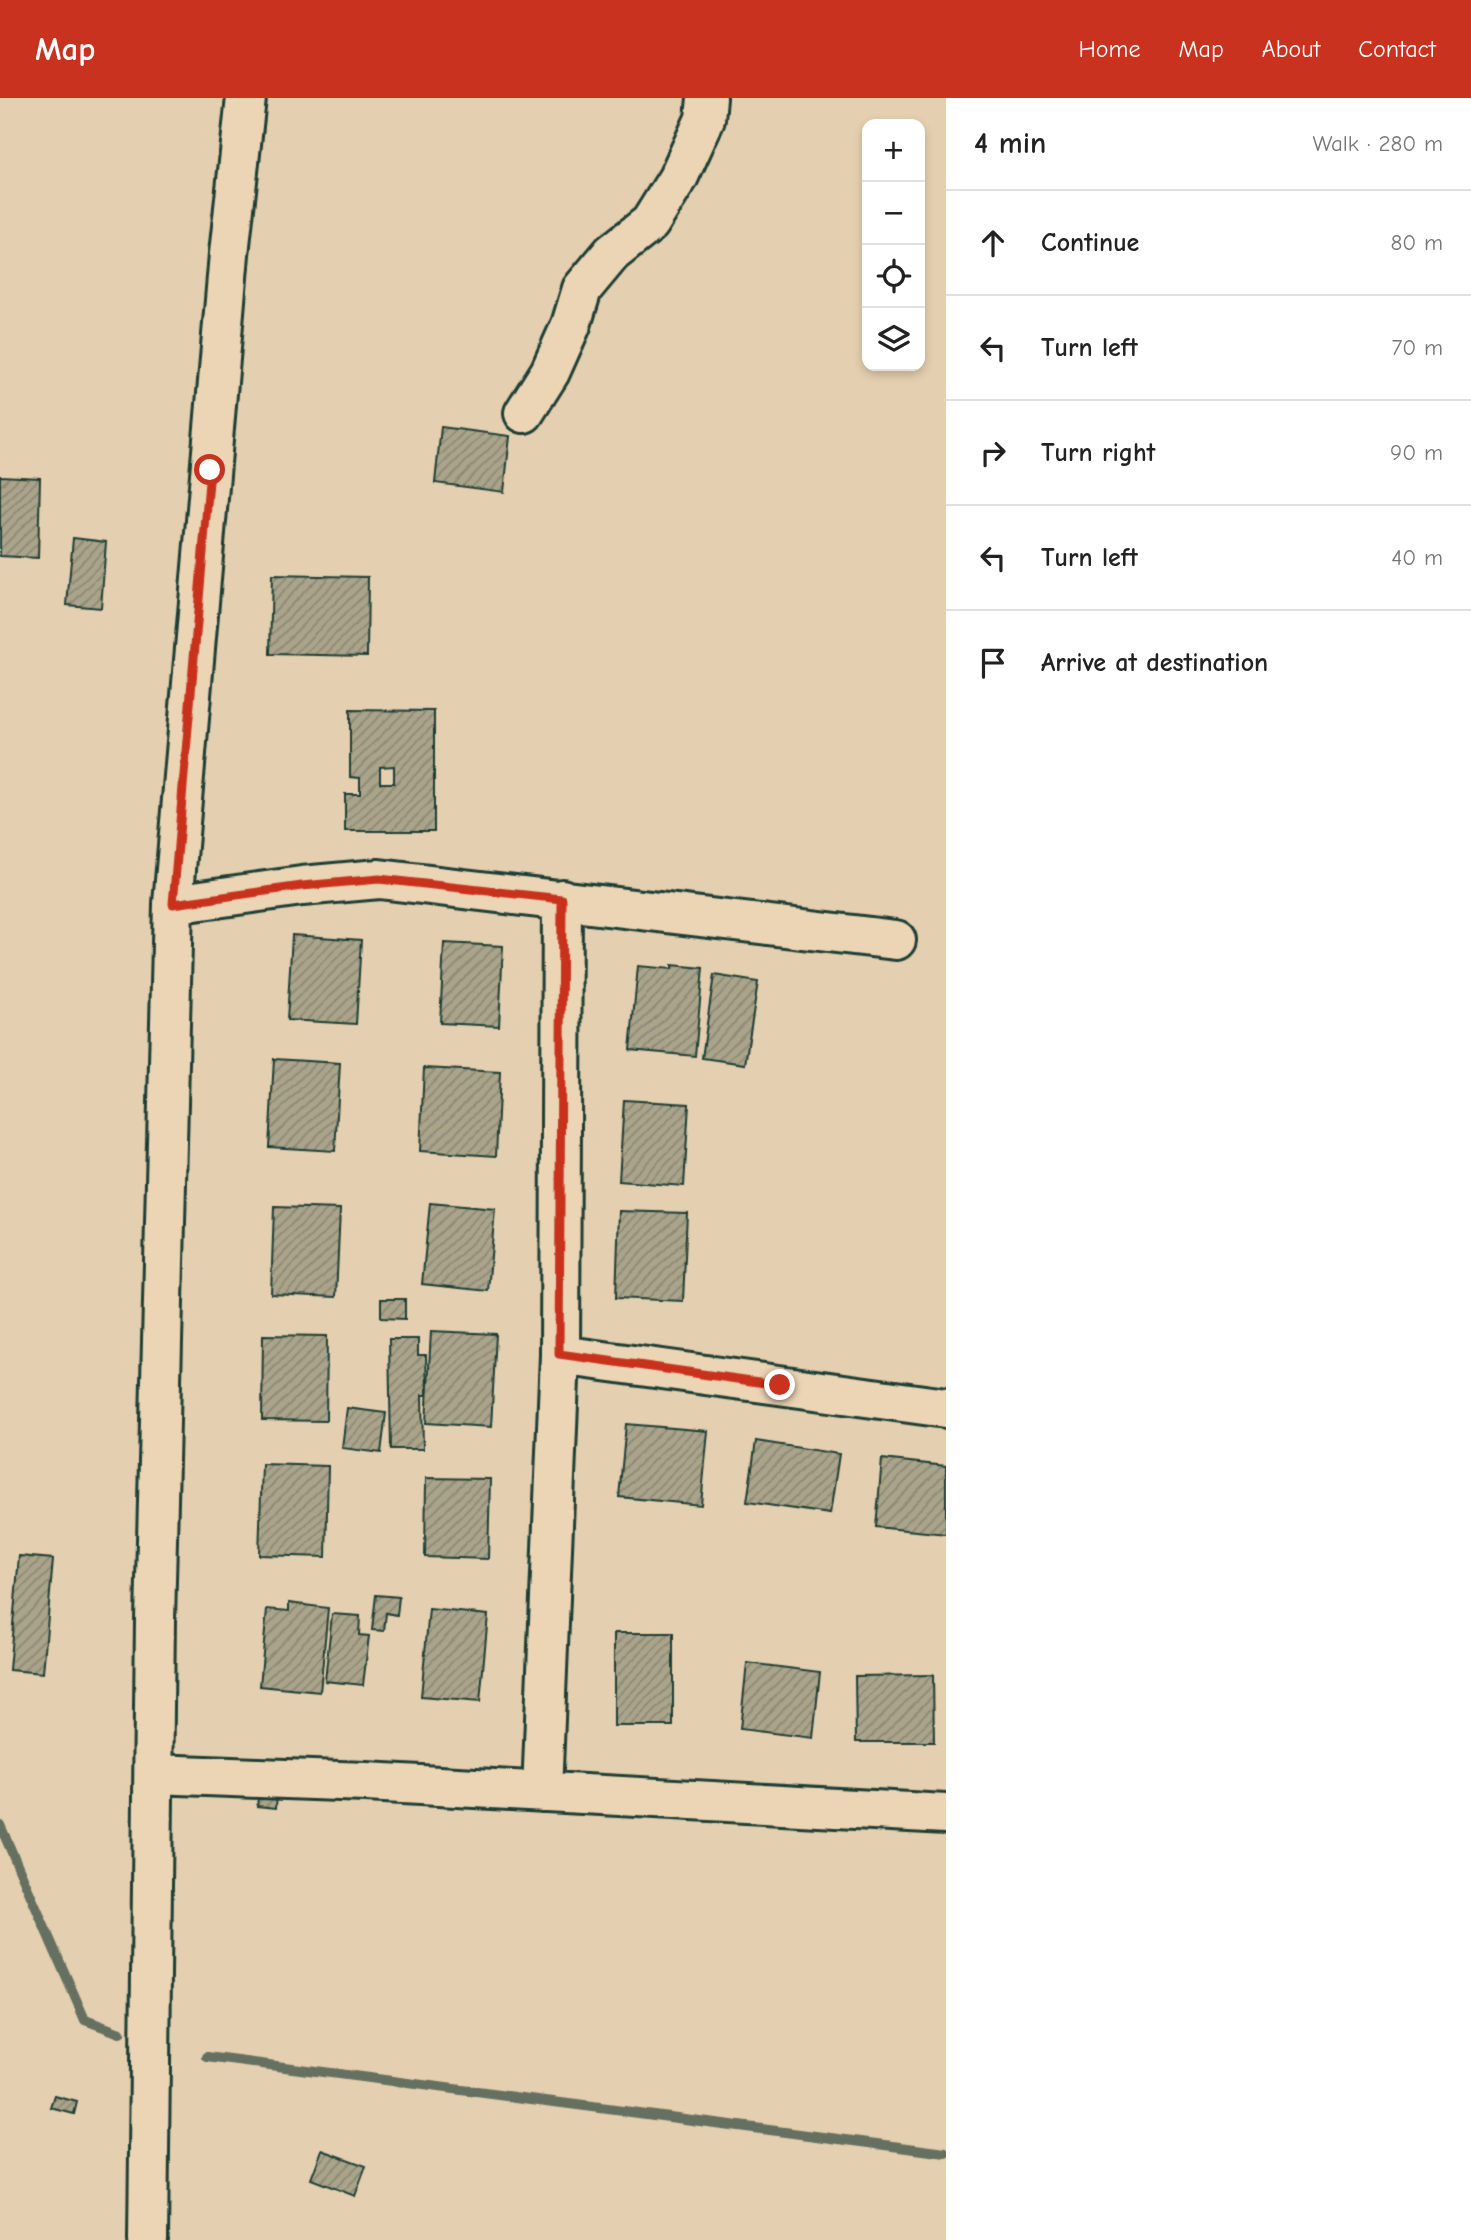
<!DOCTYPE html>
<meta charset="utf-8">
<style>
:root{--surface:#fff;--page:#f2f2f2;--text:#222;--muted:#767676;--line:#e0e0e0;--accent:#c8321e}
body{margin:0;font-family:"Comic Neue",sans-serif;background:var(--page);color:var(--text)}
.controls{position:absolute;right:21px;top:21px;display:grid;overflow:hidden;border-radius:14px;box-shadow:0 4px 10px #0003}
.controls button{width:63px;height:63px;display:grid;place-items:center;padding:0;border:0;border-bottom:2px solid var(--line);background:var(--surface);color:var(--text);font:35px sans-serif}
.stop{position:absolute;width:21px;height:21px;margin:-16px;border:5px solid #c8321e;border-radius:50%;background:#fff}
.stop.end{background:#c8321e;border-color:#fff;box-shadow:0 2px 7px #0008}
.list{margin:0;padding:0;list-style:none}
h2{display:flex;justify-content:space-between;align-items:center;height:91px;margin:0;padding:0 28px;font-size:30px}
h2 small{font-size:23px;font-weight:400;color:var(--muted)}
.list li{display:grid;grid-template-columns:46px 1fr auto;gap:21px;align-items:center;box-sizing:border-box;height:105px;padding:0 28px;border-top:2px solid var(--line)}
.list b{display:block;font-size:26px;white-space:nowrap}
.list em{font-size:23px;font-style:normal;color:var(--muted)}
.icon{flex:none;width:38px;height:38px;fill:none;stroke:currentColor;stroke-width:2;stroke-linecap:round;stroke-linejoin:round}
.map{position:relative;flex:none;width:946px;height:2142px;overflow:hidden}
header{display:flex;align-items:center;gap:42px;box-sizing:border-box;height:98px;padding:0 35px;background:var(--accent);color:#fff}
header strong{font-size:33px}
nav{display:flex;gap:38px;margin-inline-start:auto;font-size:24px}
main{display:flex}
aside{flex:1;background:var(--surface)}
.map>svg:first-child{display:block}
.lines{fill:none;stroke-linecap:round;stroke-linejoin:round}
.stream{stroke:#657060;stroke-width:10}
.building{fill:url(#building-hatch);stroke:#1f3d34;stroke-width:2;fill-rule:evenodd}
.minor-casing{stroke:#1f3d34;stroke-width:44}
.minor{stroke:#ecd5b5;stroke-width:38}
.route{stroke:#c8321e;stroke-width:9}
</style>
<header>
<strong>Map</strong>
<nav><a>Home</a><a>Map</a><a>About</a><a>Contact</a></nav>
</header>
<main>
<div class="map">
<svg width="946" height="2142" viewBox="0 0 946 2142">
<defs>
<pattern id="building-hatch" width="6" height="6" patternUnits="userSpaceOnUse" patternTransform="scale(1.75)"><rect width="6" height="6" fill="#aaa48b"/><path d="M-1 1l2-2M0 6l6-6M5 7l2-2" fill="none" stroke="#8a8772"/></pattern>
</defs>
<rect width="100%" height="100%" fill="#e4cfb0"/>
<filter id="ink" filterUnits="userSpaceOnUse"><feTurbulence type="fractalNoise" baseFrequency=".0143" numOctaves="2"/><feDisplacementMap in="SourceGraphic" scale="14" xChannelSelector="R" yChannelSelector="G"/><feConvolveMatrix kernelMatrix="1 2 1 2 8 2 1 2 1" color-interpolation-filters="sRGB"/></filter>
<g filter="url(#ink)">
<g class="lines">
<!-- stream -->
<path class="stream" d="M0,1727L85,1922L120,1935
M207,1959L946,2055"/>
</g>
<!-- building -->
<path class="building" d="M441,329L510,338L504,394L435,385Z
M0,378L40,380L38,460L0,458Z
M73,440L106,444L101,510L67,507Z
M272,477L368,479L367,558L270,556Z
M350,612L434,613V733H345V696H360V680L350,679ZM394,668V685H380V669Z
M292,837L361,842L356,926L287,922Z
M444,845L503,848L499,928L440,925Z
M672,867L703,870L695,958L630,952L638,868L672,871Z
M714,877L758,884L745,966L702,960Z
M274,961L340,965L335,1053L269,1049Z
M424,970L500,974L496,1058L420,1053Z
M624,1002L689,1006L684,1088L619,1083Z
M430,1105L495,1111L488,1193L422,1186Z
M274,1109L340,1111L336,1199L271,1196Z
M619,1113L687,1115L683,1203L616,1200Z
M381,1201H405V1221L381,1220Z
M431,1233L496,1236L491,1329L426,1325Z
M263,1237L327,1238L326,1323L262,1322Z
M389,1241H418V1257H426L427,1297H422L423,1351H391Z
M347,1310L386,1315L381,1355L342,1350Z
M626,1326L708,1333L701,1407L619,1399Z
M756,1343L839,1356L830,1416L747,1404Z
M882,1361L946,1368V1436L876,1429Z
M262,1366L328,1368L326,1459L259,1457Z
M426,1380L490,1381L488,1461L425,1459Z
M19,1458L53,1461L43,1575L9,1572Z
M376,1497L399,1499L397,1517L386,1515L384,1533L372,1532Z
M289,1505L328,1510L320,1594L260,1588L267,1511L289,1513Z
M429,1511L488,1517L480,1604L421,1599Z
M332,1516L360,1518L359,1537L369,1538L363,1587L325,1583Z
M614,1535H673V1628H614Z
M747,1565L820,1574L813,1640L740,1631Z
M933,1577L934,1644H856L855,1578Z
M259,1692L277,1694L276,1710L257,1708Z
M55,1998L77,2004L74,2016L51,2010Z
M322,2052L366,2068L355,2098L311,2081Z"/>
<g class="lines">
<defs>
<path id="minor" d="M524,315L550,274L571,227L582,191L612,155L650,125L678,80L705,21L707,0
M173,806L302,788L379,781L896,842
M560,1257L946,1310
M154,1676L366,1684L946,1716
M542,1694L560,1257L562,801
M148,2142L155,1522L173,806L229,156L246,0"/>
</defs>
<!-- minor casing -->
<use href="#minor" class="minor-casing"/>
<!-- minor -->
<use href="#minor" class="minor"/>
</g>
</g>
<g class="lines" filter="url(#ink)">
<!-- route -->
<path class="route" d="M210,372L173,806L302,788L379,781L562,801L559,1256L780,1287"/>
</g>
</svg>
<div class="controls">
<button>+</button>
<button>−</button>
<button><svg class="icon" aria-label="locate" viewBox="0 0 24 24"><circle cx="12" cy="12" r="6"/><path d="M12 2v4M12 18v4M2 12h4M18 12h4"/></svg></button>
<button><svg class="icon" aria-label="layers" viewBox="0 0 24 24"><path d="M12 4l9 5-9 5-9-5zM3 14l9 5 9-5"/></svg></button>
</div>
<div class="stop" style="left:210px;top:372px"></div>
<div class="stop end" style="left:780px;top:1287px"></div>
</div>
<aside>
<h2>4 min<small>Walk · 280 m</small></h2>
<ul class="list">
<li><svg class="icon" aria-label="ahead" viewBox="0 0 24 24"><path d="M12 20V5M6 11l6-6 6 6"/></svg><div><b>Continue</b></div><em>80 m</em></li>
<li><svg class="icon" aria-label="left" viewBox="0 0 24 24"><path d="M17 20v-9H6M10 6l-5 5 5 5"/></svg><div><b>Turn left</b></div><em>70 m</em></li>
<li><svg class="icon" aria-label="right" viewBox="0 0 24 24"><path d="M7 20v-9h11M14 6l5 5-5 5"/></svg><div><b>Turn right</b></div><em>90 m</em></li>
<li><svg class="icon" aria-label="left" viewBox="0 0 24 24"><path d="M17 20v-9H6M10 6l-5 5 5 5"/></svg><div><b>Turn left</b></div><em>40 m</em></li>
<li><svg class="icon" aria-label="arrive" viewBox="0 0 24 24"><path d="M6 21V4h12l-3 4 3 4H6"/></svg><div><b>Arrive at destination</b></div></li>
</ul>
</aside>
</main>
